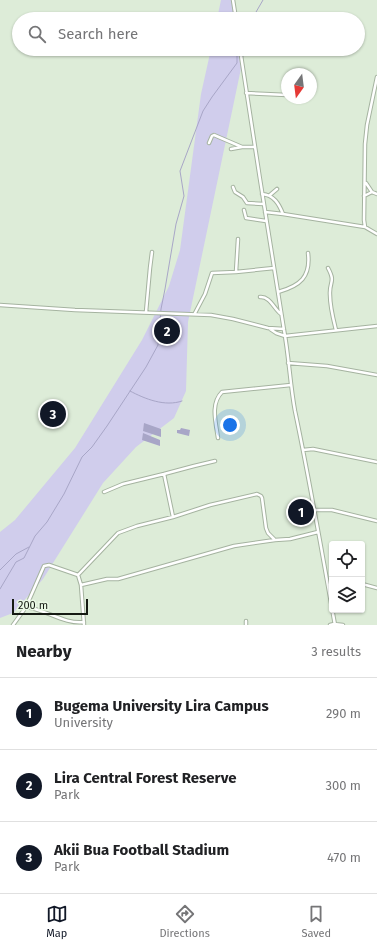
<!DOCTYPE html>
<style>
:root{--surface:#fff;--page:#f2f2f2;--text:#202124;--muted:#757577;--line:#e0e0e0;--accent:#111827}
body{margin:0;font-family:"Fira Sans",sans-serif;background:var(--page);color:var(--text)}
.controls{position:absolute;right:12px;bottom:12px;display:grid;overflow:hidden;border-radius:4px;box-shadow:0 1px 3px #0004}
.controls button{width:36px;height:36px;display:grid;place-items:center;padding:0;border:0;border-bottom:1px solid var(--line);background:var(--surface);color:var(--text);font:20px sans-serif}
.compass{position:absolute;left:281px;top:68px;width:36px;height:36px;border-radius:50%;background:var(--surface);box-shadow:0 1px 3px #0004;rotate:194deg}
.scale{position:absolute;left:12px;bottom:10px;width:76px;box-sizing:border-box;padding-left:4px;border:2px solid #151a13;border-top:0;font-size:11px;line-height:14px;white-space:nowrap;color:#151a13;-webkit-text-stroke:3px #eaf9e5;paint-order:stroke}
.you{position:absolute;left:230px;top:425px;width:14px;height:14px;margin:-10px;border:3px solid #fff;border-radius:50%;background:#1a73e8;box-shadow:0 0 0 6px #1a73e833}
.badge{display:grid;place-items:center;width:26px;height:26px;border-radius:50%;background:var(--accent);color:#fff;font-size:13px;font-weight:700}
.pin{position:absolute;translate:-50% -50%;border:2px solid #fff;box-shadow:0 1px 4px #0006}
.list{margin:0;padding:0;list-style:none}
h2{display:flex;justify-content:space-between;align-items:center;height:52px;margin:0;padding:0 16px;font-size:17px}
h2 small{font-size:13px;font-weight:400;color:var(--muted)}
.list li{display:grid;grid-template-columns:26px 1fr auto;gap:12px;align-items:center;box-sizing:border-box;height:72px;padding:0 16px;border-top:1px solid var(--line)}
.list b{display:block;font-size:15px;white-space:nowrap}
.list p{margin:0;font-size:13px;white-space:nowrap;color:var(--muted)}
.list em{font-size:13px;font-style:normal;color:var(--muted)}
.icon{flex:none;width:22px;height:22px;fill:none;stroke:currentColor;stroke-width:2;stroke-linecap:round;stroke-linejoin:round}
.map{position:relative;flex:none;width:377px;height:625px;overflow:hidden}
.search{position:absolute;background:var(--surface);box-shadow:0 1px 3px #0004;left:12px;right:12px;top:12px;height:44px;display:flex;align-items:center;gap:10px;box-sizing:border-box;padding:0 14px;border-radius:22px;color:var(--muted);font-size:15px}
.sheet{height:268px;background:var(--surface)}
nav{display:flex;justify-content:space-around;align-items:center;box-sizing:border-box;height:56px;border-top:1px solid var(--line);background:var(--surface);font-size:11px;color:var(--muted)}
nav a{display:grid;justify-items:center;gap:2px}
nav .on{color:var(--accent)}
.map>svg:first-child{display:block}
.green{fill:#d0cdec}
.water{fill:#a8a6c7}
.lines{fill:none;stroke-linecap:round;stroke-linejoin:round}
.stream{stroke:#a8a6c7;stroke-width:1}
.minor-casing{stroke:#a5b3a0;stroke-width:4.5}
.minor{stroke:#fff;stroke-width:2.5}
</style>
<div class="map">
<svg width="377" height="625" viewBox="0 0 377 625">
<rect width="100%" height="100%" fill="#ddecd8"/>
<!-- green -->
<path class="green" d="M221,0H233L237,19H217Z
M211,49H243L244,54L188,322L186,391L174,418L136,447L103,483L43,579L13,613L0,618V532L15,520L75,448L142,340L169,286L180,250L201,94Z"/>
<!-- water -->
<path class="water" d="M144,423L161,429V437L143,431Z
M181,428L190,430L189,436L177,433V430H180Z
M143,433L160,440V446L142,440Z"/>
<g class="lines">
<!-- stream -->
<path class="stream" d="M252,19L263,0
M130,391C145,399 165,407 182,401
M0,570L16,554L29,547
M0,589L16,562L24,558L35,536L47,522L64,494L82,457L92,447L107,426L146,367L158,345L161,309L165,289L176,224L184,196L180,171L203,111L212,97L237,63V49"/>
<defs>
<path id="minor" d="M233,0L236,19
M240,49C254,143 269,236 284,330C289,357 290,384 295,411C310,482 322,553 335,625
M377,77L367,125L365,144L364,220L365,227L377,234
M246,93L287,95
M209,143L212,136L214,135L242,147H255
M231,149L242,147
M366,183L372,192L377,194
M233,187L235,192L243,197L247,203L263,204
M262,194C274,195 279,204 283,214L365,227
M270,195L277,189
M364,196L372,192
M244,210L246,218L266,221
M265,212L283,214
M328,268C336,283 329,281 330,295C330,307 333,318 336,330
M236,272L238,239
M278,292C300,286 311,277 308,253
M260,297C270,296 274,309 281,314
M0,305L75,310L211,315L233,319L268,328L284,329
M146,312L150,268L152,252
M195,313L205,294L212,273L236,272L274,268
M270,329L276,333L285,336L377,326
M288,363L327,366L377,375
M218,438C216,423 210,404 222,392L291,385
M303,450L313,449L377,462
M164,474L194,466L215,461
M104,492L123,484L164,474L173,517
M314,510H332L377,521
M78,575L81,585L107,579H118L234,546L275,540L290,539L318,532
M78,575L118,533L137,526L173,517L210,505L257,494L261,496L262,498L266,528L268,533L274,539
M362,584L377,588
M81,585L84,625
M26,607C44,609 66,625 84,622
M246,621V625
M13,625L26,607L44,566L49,565L78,575
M330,625L334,624L343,625"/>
</defs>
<!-- minor casing -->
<use href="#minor" class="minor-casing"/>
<!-- minor -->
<use href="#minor" class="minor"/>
</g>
</svg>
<div class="controls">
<button><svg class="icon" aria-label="locate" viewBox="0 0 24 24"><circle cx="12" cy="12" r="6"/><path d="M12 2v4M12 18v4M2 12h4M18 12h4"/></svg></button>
<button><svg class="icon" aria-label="layers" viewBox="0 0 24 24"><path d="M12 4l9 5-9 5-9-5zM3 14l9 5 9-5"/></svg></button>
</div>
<svg class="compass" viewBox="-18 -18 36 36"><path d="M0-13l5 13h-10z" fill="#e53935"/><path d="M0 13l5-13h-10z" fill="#757577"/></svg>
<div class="scale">200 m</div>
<div class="you"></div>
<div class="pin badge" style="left:301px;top:512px">1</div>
<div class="pin badge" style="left:167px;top:331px">2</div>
<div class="pin badge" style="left:53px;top:414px">3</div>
<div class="search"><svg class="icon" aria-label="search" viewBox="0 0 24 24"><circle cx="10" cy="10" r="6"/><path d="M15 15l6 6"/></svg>Search here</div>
</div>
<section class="sheet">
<h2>Nearby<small>3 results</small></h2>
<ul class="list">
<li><span class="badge">1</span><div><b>Bugema University Lira Campus</b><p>University</p></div><em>290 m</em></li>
<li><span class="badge">2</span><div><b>Lira Central Forest Reserve</b><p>Park</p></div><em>300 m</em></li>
<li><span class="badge">3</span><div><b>Akii Bua Football Stadium</b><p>Park</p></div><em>470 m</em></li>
</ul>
</section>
<nav>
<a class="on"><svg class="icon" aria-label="map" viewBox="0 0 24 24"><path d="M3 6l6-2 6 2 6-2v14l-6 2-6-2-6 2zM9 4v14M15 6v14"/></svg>Map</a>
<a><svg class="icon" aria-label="directions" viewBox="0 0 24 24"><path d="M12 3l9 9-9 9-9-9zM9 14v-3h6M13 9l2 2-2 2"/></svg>Directions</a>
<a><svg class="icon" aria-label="saved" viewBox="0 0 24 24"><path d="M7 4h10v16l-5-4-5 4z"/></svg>Saved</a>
</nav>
